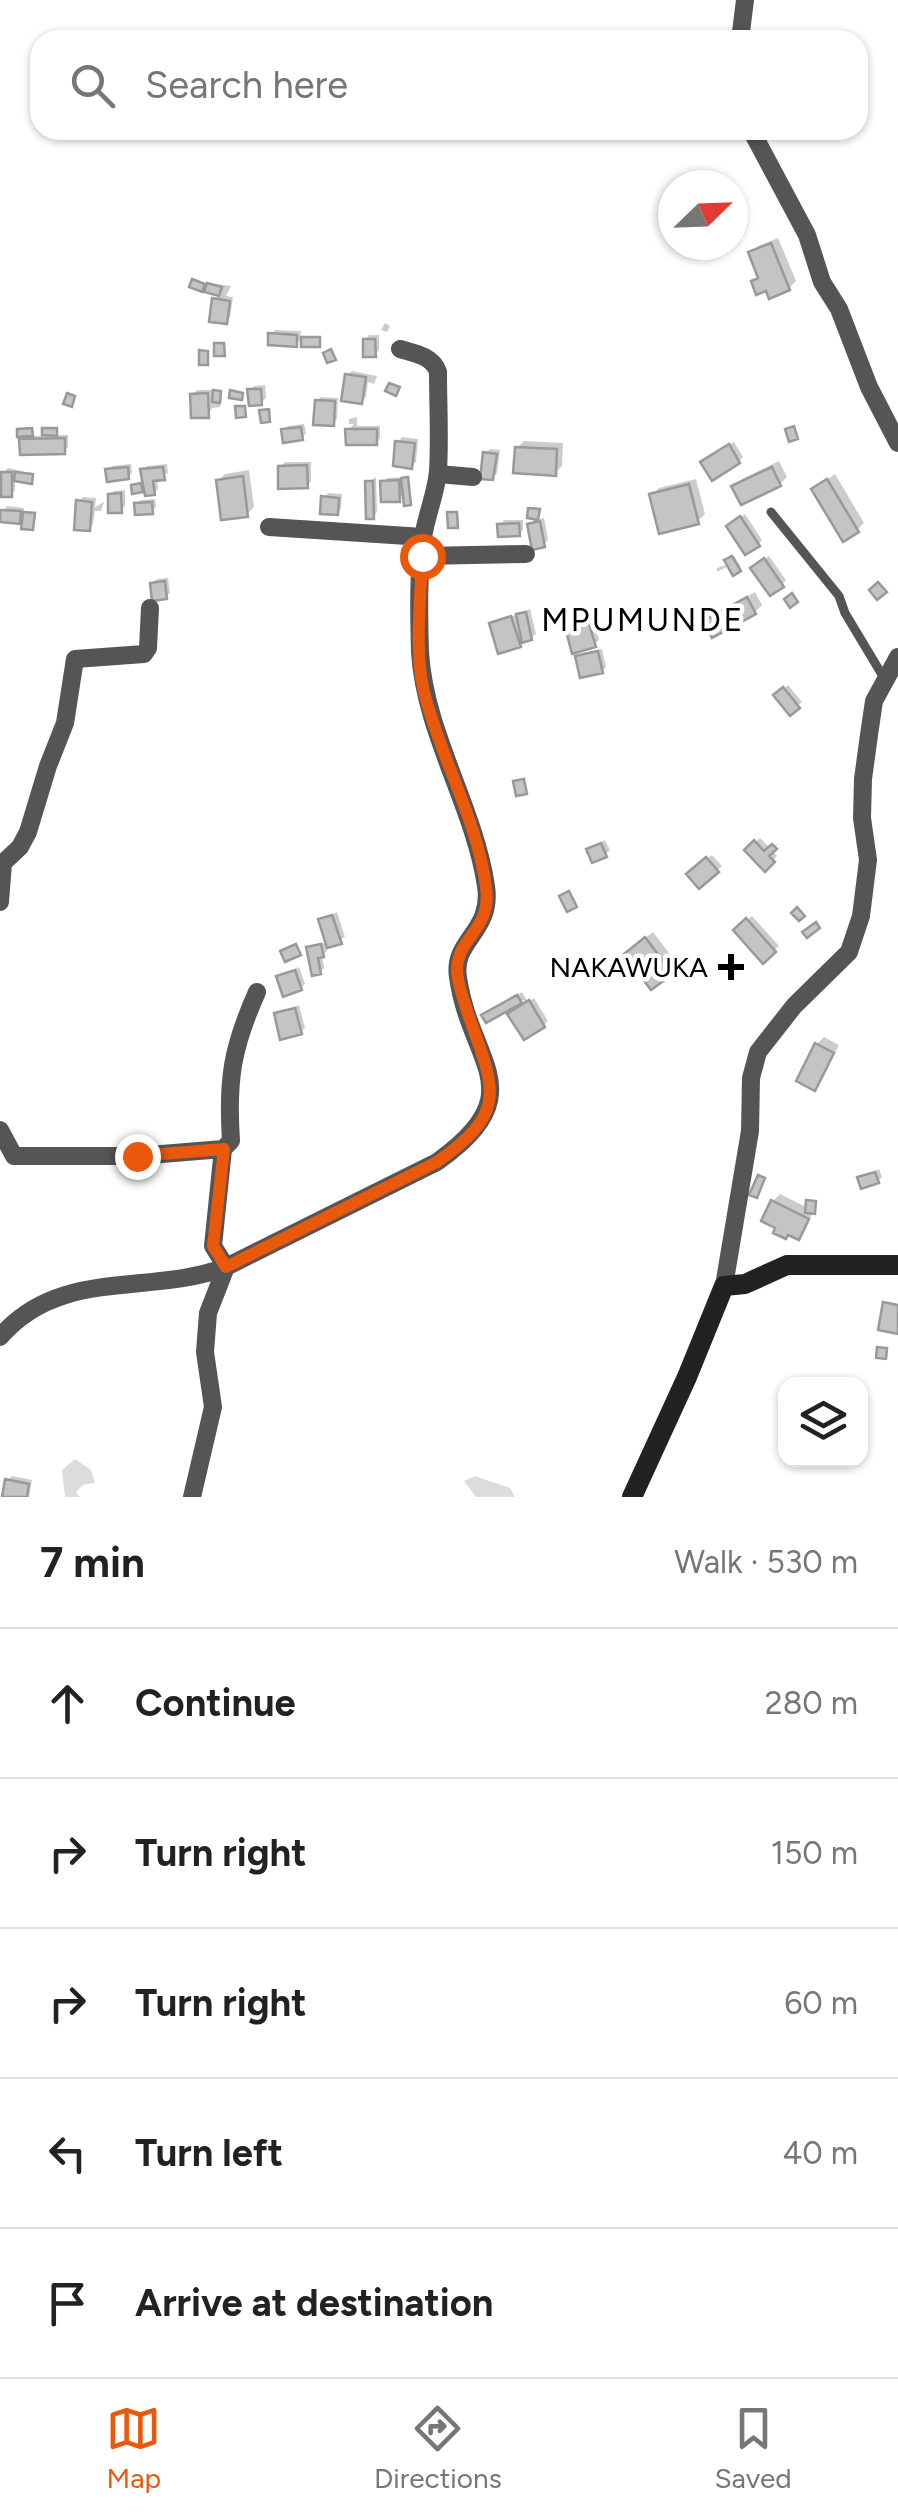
<!DOCTYPE html>
<meta charset="utf-8">
<style>
:root{--surface:#fff;--page:#f2f2f2;--text:#222;--muted:#767676;--line:#e0e0e0;--accent:#ea580c}
body{margin:0;font-family:Figtree,sans-serif;background:var(--page);color:var(--text)}
.controls{position:absolute;right:30px;bottom:30px;display:grid;overflow:hidden;border-radius:20px;box-shadow:0 2px 8px #0004}
.controls button{width:90px;height:90px;display:grid;place-items:center;padding:0;border:0;border-bottom:2px solid var(--line);background:var(--surface);color:var(--text);font:50px sans-serif}
.compass{position:absolute;left:658px;top:170px;width:90px;height:90px;border-radius:50%;background:var(--surface);box-shadow:0 2px 8px #0004;rotate:67deg}
.stop{position:absolute;width:30px;height:30px;margin:-22px;border:8px solid #ea580c;border-radius:50%;background:#fff}
.stop.end{background:#ea580c;border-color:#fff;box-shadow:0 2px 10px #0008}
.list{margin:0;padding:0;list-style:none}
h2{display:flex;justify-content:space-between;align-items:center;height:130px;margin:0;padding:0 40px;font-size:42px}
h2 small{font-size:32px;font-weight:400;color:var(--muted)}
.list li{display:grid;grid-template-columns:65px 1fr auto;gap:30px;align-items:center;box-sizing:border-box;height:150px;padding:0 40px;border-top:2px solid var(--line)}
.list b{display:block;font-size:38px;white-space:nowrap}
.list em{font-size:32px;font-style:normal;color:var(--muted)}
.icon{flex:none;width:55px;height:55px;fill:none;stroke:currentColor;stroke-width:2;stroke-linecap:round;stroke-linejoin:round}
.map{position:relative;flex:none;width:898px;height:1497px;overflow:hidden}
.search{position:absolute;background:var(--surface);box-shadow:0 2px 8px #0004;left:30px;right:30px;top:30px;height:110px;display:flex;align-items:center;gap:25px;box-sizing:border-box;padding:0 35px;border-radius:30px;color:var(--muted);font-size:38px}
.sheet{height:880px;background:var(--surface)}
nav{display:flex;justify-content:space-around;align-items:center;box-sizing:border-box;height:140px;border-top:2px solid var(--line);background:var(--surface);font-size:28px;color:var(--muted)}
nav a{display:grid;justify-items:center;gap:5px}
nav .on{color:var(--accent)}
.map>svg:first-child{display:block}
.green{fill:#dcdcdc}
.shadow{fill:#0003}
.building{fill:#c4c4c4;stroke:#999;stroke-width:2.5}
.lines{fill:none;stroke-linecap:round;stroke-linejoin:round}
.lane{stroke:#555;stroke-width:9}
.street{stroke:#555;stroke-width:18}
.secondary{stroke:#222;stroke-width:20}
.route{stroke:#ea580c;stroke-width:12}
.poi-dot{fill:#000;stroke:#fff;stroke-width:4}
.labels{text-anchor:middle;stroke-width:9;stroke-linejoin:round;paint-order:stroke}
.poi-label{font-size:28px;fill:#000;stroke:#fff;text-anchor:end}
.quarter-label{font-size:32px;letter-spacing:2.5px;fill:#000;stroke:#fff}
</style>
<div class="map">
<svg width="898" height="1497" viewBox="0 0 898 1497">
<rect width="100%" height="100%" fill="#fff"/>
<!-- green -->
<path class="green" d="M75,1459L91,1470L95,1483L83,1485L76,1492L80,1497H65L62,1470Z
M475,1476L510,1488L515,1497H476L464,1481Z"/>
<!-- shadow -->
<path class="shadow" d="M778,238L796,281L789,288H767L754,282L760,275L751,253L758,246Z
M211,283L231,286L226,296L233,297L230,317L226,321L215,299L220,294L207,290Z
M385,323L390,326L387,332L381,330Z
M275,330L301,331L300,340L296,344L271,334Z
M369,335H379V350L375,354L365,340Z
M352,371L377,376L374,384L368,382L366,397L361,402L348,375Z
M265,385L266,398L261,403L250,390L254,386Z
M197,390H212V395L221,391L220,407L212,408L208,415L192,395Z
M321,397L338,398L337,419L333,423L317,401Z
M357,417V426H380V438L376,442L348,430L354,424H349V419Z
M304,424L306,433L302,438L284,430L288,426Z
M46,427L57,428V435H68V447L64,451L22,440L29,434L21,428H33V436H44Z
M402,437L418,439L416,462L411,466L398,442Z
M524,441L563,443L562,466L555,473L517,448Z
M734,442L743,457L739,461L708,458Z
M490,449L500,450L497,473L492,478L486,453Z
M779,461L787,477L780,484L734,487L742,479Z
M285,462H311V481L307,486L280,467Z
M131,464L132,473L128,477L108,470L112,466Z
M167,464L168,473L157,478L158,489L154,493L146,486L142,490L135,484L145,482L143,470L147,466Z
M8,468L34,474L33,480L15,479V490L11,495L3,473Z
M249,470L254,507L247,514L218,481L225,474Z
M835,474L864,523L857,530L814,489Z
M376,477L377,512L373,517L368,482Z
M409,477L410,503L405,493L399,499L383,482L387,478Z
M696,479L705,514L698,521L652,495L659,488Z
M125,490V506L121,510L110,495L114,491Z
M328,493L342,494L341,508L337,513L324,498Z
M83,497L96,498L95,507L104,502L101,511H95L93,524L89,528L79,501Z
M155,499L156,507L152,512L136,504L141,500Z
M7,506L24,508V511L35,513L33,526L25,515L19,521L3,511Z
M532,508H540L538,520L544,518L548,540L544,544L529,525L537,517Z
M745,514L762,540L758,544L733,522Z
M504,520H523V530L519,534L500,525Z
M734,556L741,567L734,572L730,565L717,572V568L729,564L727,561Z
M769,556L786,580L782,585L757,564Z
M168,578L170,593L165,597L152,583L157,579Z
M755,592L762,605L755,612L706,621Z
M530,609L536,634L520,645L492,624Z
M592,617L599,640L594,644L568,628Z
M602,649L606,667L602,671L578,657L582,653Z
M788,685L802,702L790,712L777,695Z
M760,838L770,848L779,843L772,850L777,856L765,868L747,850Z
M605,840L610,850L605,855L589,849Z
M712,855L722,866L699,886L690,874Z
M337,912L345,937L326,946L327,951L322,955L324,968L320,972L309,948L328,941L321,920Z
M752,916L779,946L763,960L736,930Z
M653,932L678,965L671,972L634,947Z
M299,967L305,984L300,988L279,977Z
M522,992L528,1002L534,998L548,1021L544,1025L525,1037L510,1014L525,1002L523,1000L487,1020L489,1011Z
M299,1005L305,1028L300,1032L277,1014Z
M824,1037L839,1045L822,1080L815,1088L817,1044Z
M879,1169L882,1177L878,1181L860,1178Z
M780,1194L808,1208L810,1200L816,1201L815,1210L798,1237L773,1201Z
M12,1476L32,1480L29,1497H5L8,1480Z"/>
<!-- building -->
<path class="building" d="M771,243L790,290L769,299L766,291L756,295L751,281L758,278L748,252Z
M192,279L205,284L202,292L189,287Z
M207,283L222,287L219,296L204,292Z
M212,298L230,301L227,324L209,322Z
M268,333L297,335V347L268,345Z
M301,337H320V347H301Z
M363,339H375L376,357H363Z
M214,343H224L225,356H214Z
M331,349L336,360L327,363L323,353Z
M199,350L208,351V365H199Z
M345,374L366,377L362,404L341,401Z
M389,383L400,387L396,396L385,391Z
M247,389H261L262,405L249,406Z
M213,390L221,391L220,403L212,402Z
M230,390L243,393L242,400L229,398Z
M67,393L75,396L72,407L63,404Z
M208,393L209,418H191L190,394Z
M315,400L335,401L334,426L313,425Z
M235,406H245L246,417L236,418Z
M269,409L270,422L261,423L259,410Z
M794,426L798,439L789,442L785,429Z
M301,427L303,440L283,443L281,429Z
M32,428L33,436L17,437V429Z
M42,428H57V436L42,435Z
M345,429H377V445H346Z
M65,438V454L20,455L19,439Z
M395,441L415,443L412,469L393,466Z
M729,444L740,463L712,481L700,462Z
M515,447L557,449L556,476L513,473Z
M483,452L497,454L493,480L480,479Z
M307,465L308,488L278,489V466Z
M128,467L129,479L107,482L105,469Z
M163,467L165,480L153,481L155,495L145,496L140,469Z
M772,467L781,486L741,505L731,486Z
M1,472H12V497H1Z
M15,472L33,474L32,484L14,481Z
M243,476L248,517L221,520L216,480Z
M408,477L411,505L404,506L401,478Z
M827,479L859,532L843,542L811,489Z
M399,480L400,502H381L380,481Z
M365,481H373L374,519H366Z
M141,483L143,492L132,494L131,485Z
M689,484L699,524L659,534L649,494Z
M121,493L122,513H108V494Z
M321,496L339,498L338,515L320,514Z
M76,500L92,502L90,531L74,530Z
M152,502L153,514L135,515L134,503Z
M528,508L540,509L538,520L527,518Z
M0,510L21,511L20,524L0,522Z
M23,512L35,513L33,530L21,529Z
M447,512H457L458,528H448Z
M740,516L760,546L745,555L726,526Z
M540,521L545,547L532,550L527,524Z
M519,523L520,536L498,537L497,524Z
M732,556L741,571L733,576L724,560Z
M764,558L784,587L770,596L750,568Z
M165,581L167,599L152,601L150,583Z
M878,582L887,592L877,600L869,590Z
M792,593L798,602L790,608L784,599Z
M747,597L756,614L712,638L703,621Z
M526,612L532,640L522,643L516,614Z
M511,616L521,647L498,654L489,623Z
M588,620L596,647L572,654L565,627Z
M598,651L603,673L580,678L575,656Z
M783,687L800,708L790,716L773,695Z
M524,779L527,794L516,796L513,781Z
M754,840L764,851L772,844L777,849L769,856L775,862L765,872L744,850Z
M601,843L607,857L592,863L586,849Z
M706,857L719,872L699,889L686,874Z
M569,891L577,907L567,912L559,896Z
M797,907L805,916L799,921L791,913Z
M332,915L342,944L327,948L318,919Z
M746,918L776,952L763,964L733,930Z
M816,922L820,928L807,938L802,932Z
M645,937L673,974L651,990L624,954Z
M296,944L301,955L285,962L280,951Z
M321,944L324,957L318,958L321,974L312,976L306,947Z
M295,970L302,990L283,997L276,976Z
M517,995L522,1003L486,1023L481,1015Z
M529,1000L545,1027L524,1040L507,1014Z
M295,1008L302,1034L280,1040L274,1013Z
M815,1043L834,1053L815,1091L796,1081Z
M875,1172L879,1183L861,1189L857,1177Z
M758,1175L765,1178L757,1198L749,1195Z
M771,1200L809,1219L799,1240L788,1235L786,1239L773,1233L775,1228L761,1221Z
M806,1200L816,1201L815,1214L805,1213Z
M883,1302L898,1305V1334L878,1330Z
M877,1347L887,1348L886,1359L876,1358Z
M5,1479L29,1484L27,1497H2Z"/>
<g class="lines">
<!-- lane -->
<path class="lane" d="M771,512L839,596L845,613L884,678"/>
<!-- street -->
<path class="street" d="M740,40L745,0
M751,130L807,235L822,282L839,309L869,387L898,443
M438,474L473,477
M269,527L423,537
M423,556L526,554
M0,902L3,863L20,847L28,832L48,766L65,723L75,659L144,654L148,648L150,608
M0,1130L14,1156H137L223,1149
M724,1286L750,1131L751,1078L758,1052L794,1006L849,952L861,916L868,860L862,818L863,779L869,735L874,701L898,657
M0,1337C60,1267 149,1296 226,1267L437,1162C535,1092 470,1064 458,977C452,940 493,932 486,886C474,806 425,734 420,652C419,616 418,574 423,538C426,516 436,494 438,471C440,439 438,405 438,372C433,356 414,353 400,349
M192,1497L213,1407L205,1352L208,1313L226,1267L213,1246L223,1149L231,1141C227,1080 232,1048 257,992"/>
<!-- secondary -->
<path class="secondary" d="M632,1497L687,1377L724,1286L745,1284L787,1265H898"/>
</g>
<g class="lines">
<!-- route -->
<path class="route" d="M137,1156L224,1149L213,1246L226,1267L437,1162C510,1111 494,1088 468,1014C464,1000 457,984 457,970C458,935 492,931 486,887C477,819 441,759 424,692C414,650 421,600 422,556"/>
</g>
<!-- markers -->
<path class="poi-dot" d="M726 952h10v10h10v10h-10v10h-10v-10h-10v-10h10z"/>
<g class="labels">
<!-- poi labels -->
<g class="poi-label">
<text x="708" y="977">NAKAWUKA</text>
</g>
<!-- quarter labels -->
<g class="quarter-label">
<text x="643" y="631">MPUMUNDE</text>
</g>
</g>
</svg>
<div class="controls">
<button><svg class="icon" aria-label="layers" viewBox="0 0 24 24"><path d="M12 4l9 5-9 5-9-5zM3 14l9 5 9-5"/></svg></button>
</div>
<svg class="compass" viewBox="-18 -18 36 36"><path d="M0-13l5 13h-10z" fill="#e53935"/><path d="M0 13l5-13h-10z" fill="#767676"/></svg>
<div class="stop" style="left:422px;top:556px"></div>
<div class="stop end" style="left:137px;top:1156px"></div>
<div class="search"><svg class="icon" aria-label="search" viewBox="0 0 24 24"><circle cx="10" cy="10" r="6"/><path d="M15 15l6 6"/></svg>Search here</div>
</div>
<section class="sheet">
<h2>7 min<small>Walk · 530 m</small></h2>
<ul class="list">
<li><svg class="icon" aria-label="ahead" viewBox="0 0 24 24"><path d="M12 20V5M6 11l6-6 6 6"/></svg><div><b>Continue</b></div><em>280 m</em></li>
<li><svg class="icon" aria-label="right" viewBox="0 0 24 24"><path d="M7 20v-9h11M14 6l5 5-5 5"/></svg><div><b>Turn right</b></div><em>150 m</em></li>
<li><svg class="icon" aria-label="right" viewBox="0 0 24 24"><path d="M7 20v-9h11M14 6l5 5-5 5"/></svg><div><b>Turn right</b></div><em>60 m</em></li>
<li><svg class="icon" aria-label="left" viewBox="0 0 24 24"><path d="M17 20v-9H6M10 6l-5 5 5 5"/></svg><div><b>Turn left</b></div><em>40 m</em></li>
<li><svg class="icon" aria-label="arrive" viewBox="0 0 24 24"><path d="M6 21V4h12l-3 4 3 4H6"/></svg><div><b>Arrive at destination</b></div></li>
</ul>
</section>
<nav>
<a class="on"><svg class="icon" aria-label="map" viewBox="0 0 24 24"><path d="M3 6l6-2 6 2 6-2v14l-6 2-6-2-6 2zM9 4v14M15 6v14"/></svg>Map</a>
<a><svg class="icon" aria-label="directions" viewBox="0 0 24 24"><path d="M12 3l9 9-9 9-9-9zM9 14v-3h6M13 9l2 2-2 2"/></svg>Directions</a>
<a><svg class="icon" aria-label="saved" viewBox="0 0 24 24"><path d="M7 4h10v16l-5-4-5 4z"/></svg>Saved</a>
</nav>
